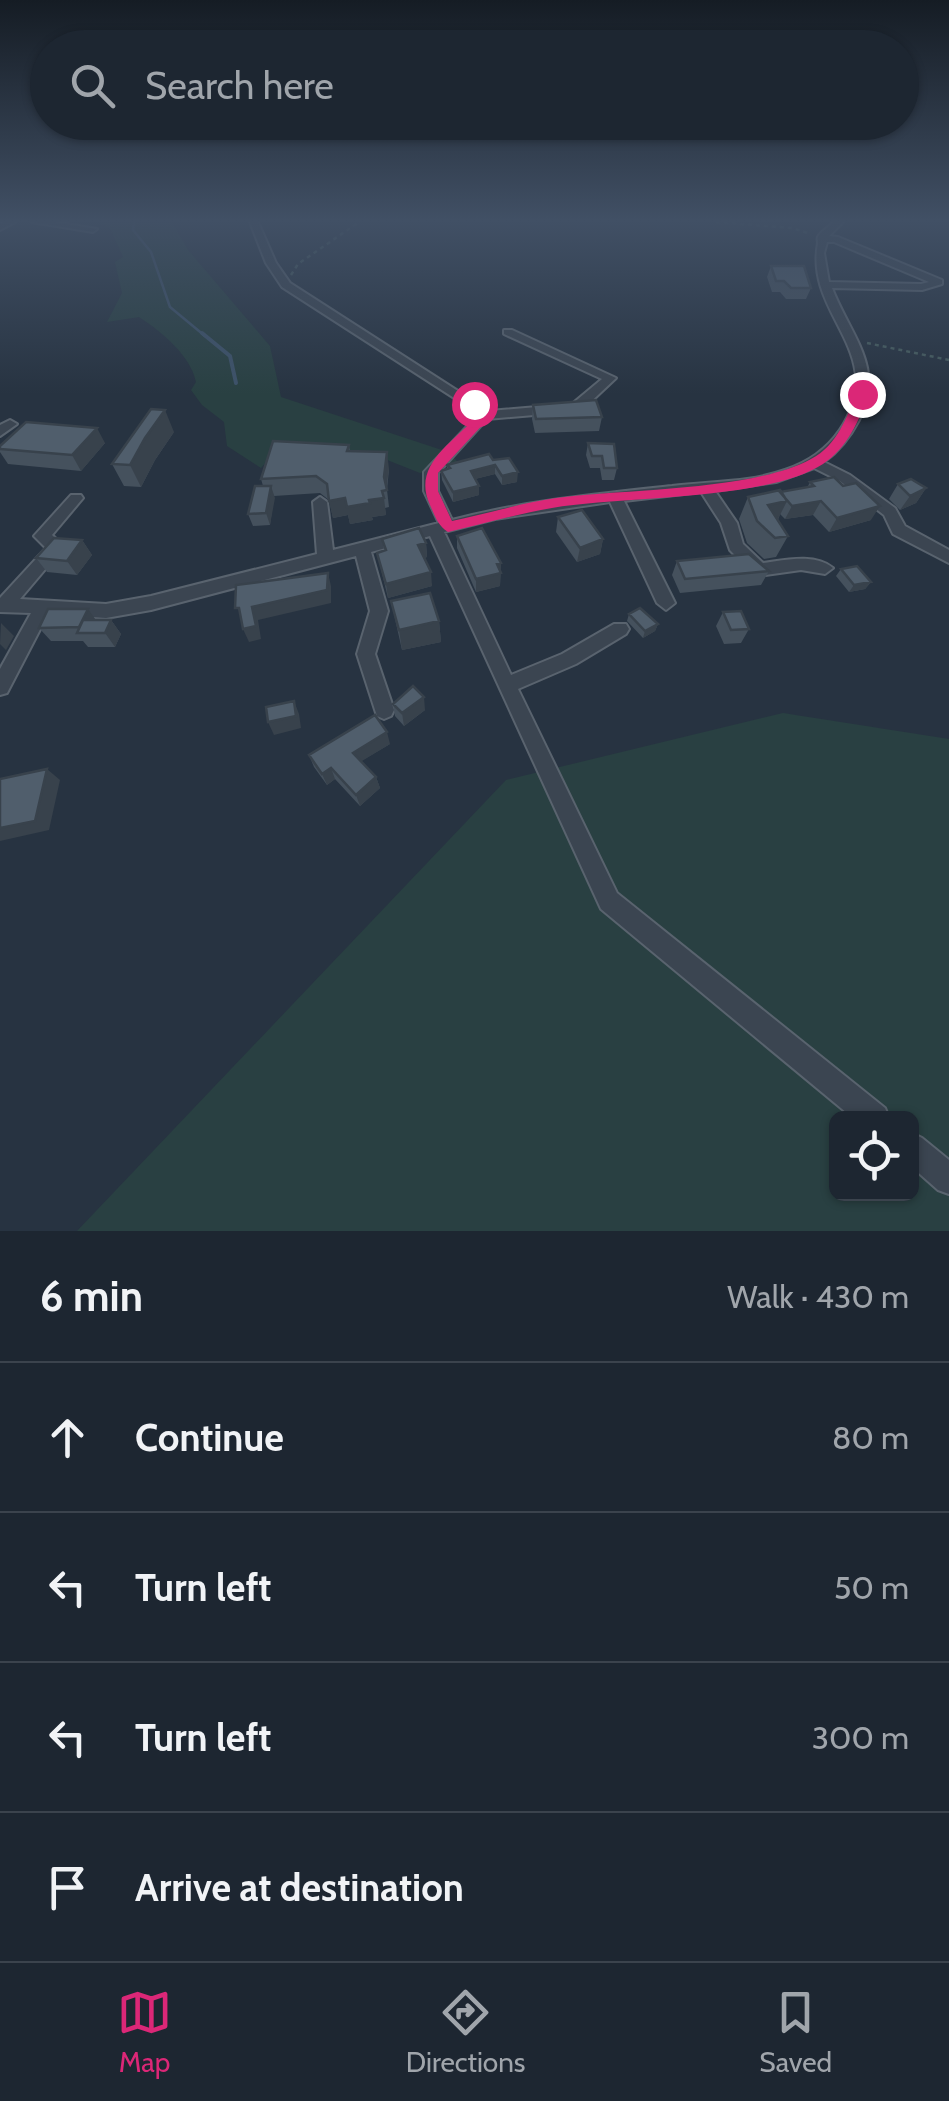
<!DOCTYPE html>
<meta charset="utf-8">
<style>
:root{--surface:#1d2631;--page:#252e39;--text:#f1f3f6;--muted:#a0a5ab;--line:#3b434d;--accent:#db2777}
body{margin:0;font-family:Cabin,sans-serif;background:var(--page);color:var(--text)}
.controls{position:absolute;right:30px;bottom:30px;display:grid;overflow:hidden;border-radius:15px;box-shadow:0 2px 8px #0004}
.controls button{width:90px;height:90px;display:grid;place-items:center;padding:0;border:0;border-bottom:2px solid var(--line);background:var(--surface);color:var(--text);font:50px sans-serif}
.stop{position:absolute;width:30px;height:30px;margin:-22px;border:8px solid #db2777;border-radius:50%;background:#fff}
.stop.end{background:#db2777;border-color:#fff;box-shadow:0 2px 10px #0008}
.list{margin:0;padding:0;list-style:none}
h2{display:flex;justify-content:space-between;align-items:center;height:130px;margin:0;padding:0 40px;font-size:42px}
h2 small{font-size:32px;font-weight:400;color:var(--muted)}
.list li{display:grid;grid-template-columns:65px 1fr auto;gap:30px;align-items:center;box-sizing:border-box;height:150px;padding:0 40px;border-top:2px solid var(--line)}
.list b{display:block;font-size:38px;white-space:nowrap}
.list em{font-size:32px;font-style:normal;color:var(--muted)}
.icon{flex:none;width:55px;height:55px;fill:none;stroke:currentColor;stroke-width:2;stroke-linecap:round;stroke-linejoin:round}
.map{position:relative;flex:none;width:949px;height:1231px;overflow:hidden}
.search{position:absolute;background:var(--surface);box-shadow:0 2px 8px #0004;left:30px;right:30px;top:30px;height:110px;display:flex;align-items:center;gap:25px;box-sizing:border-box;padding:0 35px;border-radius:55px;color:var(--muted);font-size:38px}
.sheet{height:730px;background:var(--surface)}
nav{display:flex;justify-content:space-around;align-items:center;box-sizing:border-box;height:140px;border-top:2px solid var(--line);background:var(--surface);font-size:28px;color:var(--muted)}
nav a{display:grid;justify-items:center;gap:5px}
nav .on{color:var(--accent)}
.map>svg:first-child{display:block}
.green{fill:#294042;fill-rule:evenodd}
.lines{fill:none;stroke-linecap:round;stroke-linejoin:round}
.stream-far1{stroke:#3d5269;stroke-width:2.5}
.stream{stroke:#3d5269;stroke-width:4}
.street-casing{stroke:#59636e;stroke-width:4}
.path{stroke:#475d5f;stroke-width:2.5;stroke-dasharray:4 4;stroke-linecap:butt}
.street{fill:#3b4551;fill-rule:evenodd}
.wall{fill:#45515d}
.shaded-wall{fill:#38424c}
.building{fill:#505e6c;stroke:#38424c;stroke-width:2.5}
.route{fill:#db2777}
</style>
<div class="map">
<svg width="949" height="1231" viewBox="0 0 949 1231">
<rect width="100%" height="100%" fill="#273341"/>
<!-- green -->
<path class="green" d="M98,222H172L188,250L270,346L281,397L448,452L459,463L420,473L372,454L280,447L261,468L227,446L224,422L202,405L191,390L196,382C191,356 162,332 139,317L107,322L122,293L115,262L123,257L110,228Z
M783,713L949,739V1231H77L506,780ZM836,1118H912V1194H836Z"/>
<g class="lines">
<!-- stream-far1 -->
<path class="stream-far1" d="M134,222L133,230L151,252L170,307L205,336"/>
<!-- stream -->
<path class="stream" d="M202,333L230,356L236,383"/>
<defs>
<path id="street" d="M5,222H15L0,230V224Z
M32,222H54L97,229L93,232Z
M250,222H258L276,263L290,283L489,411L572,404L602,379L504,334V330H512L616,378L581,411L487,419L438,473V491L452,520C524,501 598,494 672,486C709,481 749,483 785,470C807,463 827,449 840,430C891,352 804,317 818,243C818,241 817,239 818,237C820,232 830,226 834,222H843L829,236L838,237L942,280V284L922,290L832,288C850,335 886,368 859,420C850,437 839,451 824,462L850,475L895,508L905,526L949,550V563L893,534L884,515L840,481L814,468L776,482L715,491L737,523L743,544L763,563C785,560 815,553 833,568L825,574L801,570L759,576L753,574L730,550L721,523L701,492L624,501L675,603L666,610L657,603L610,502L495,519L444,532L511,675L562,654L614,624H626L629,629L626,634L576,664L518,689L617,893L885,1108L889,1118H853L601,909L430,536L371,552L388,611L375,654L394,710L391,716L384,719L377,716L357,654L370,611L356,556L151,610L106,618L48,614L7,693L0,695V669L31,613L0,612V598L46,548L34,536L71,495H81L83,498L52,535L64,547L20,599L106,604L151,596L317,554L313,502L320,497L327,502L333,550L439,523L424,491V472L475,418L476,412L282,287L266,263ZM827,242H834L929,282L921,284L829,282L824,253Z
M10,420L17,424L0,436V425Z
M912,1133L922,1138L949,1160V1194L938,1190L912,1167Z"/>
</defs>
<!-- street casing -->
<use href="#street" class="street-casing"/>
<!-- path -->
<path class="path" d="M716,222L792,228L811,234
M291,275L298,264L359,222
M867,343L949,360"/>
<!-- street -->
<use href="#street" class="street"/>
</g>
<!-- wall -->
<path class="wall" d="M771,266L811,288L806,299H786L780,292H772L767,277Z
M533,405L602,417L599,431L535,433L532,419Z
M174,432L155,460L141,487L124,486L112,464Z
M105,443L81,471L8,464L0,452V446Z
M588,443L617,468L614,480H602L600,468H590L586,455Z
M349,445L350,451L389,469L387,490L389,507L385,508L386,515L372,517L373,520L350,524L348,515L333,518L329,500L320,493L274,496L270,525L253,526L248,514L263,486L261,479Z
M493,460L517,482L502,485L495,474L475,479L479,495L453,502L442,480L441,471L447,469V465Z
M810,482L871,520L829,532L813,515L785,519L780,514L778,520L788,536L776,557L764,559L747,543L739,519L748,497L807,488Z
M898,484L926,488L916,503L900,510L889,499Z
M558,517L603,539L600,554L577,562L556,532Z
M457,536L501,563L500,586L476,592L457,548Z
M382,539L426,543L427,557L424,558L432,586L388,598L377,553L384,551Z
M82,540L92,555L77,575L47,572L36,558Z
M677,561L769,571L761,585L680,593L672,575Z
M841,569L871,582L865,589L849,592L836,576Z
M391,601L439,621L441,642L402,650Z
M723,612L749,629L741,643L724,644L716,626Z
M629,614L658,624L655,631L643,638L627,621Z
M96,620H111L121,634L115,647H88L83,641H51L39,628Z
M393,704L425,710L404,726L395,716Z
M390,744L361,761L376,777L380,788L360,806L335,779L327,785L314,767L309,755Z"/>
<!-- shaded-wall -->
<path class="shaded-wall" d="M165,410L174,432L155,460L141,487L130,465L145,438Z
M97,428L105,443L81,471L72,455Z
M387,452L389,469L386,490L384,477Z
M495,465V474L471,480V471Z
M518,472L517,482L502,485V476Z
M271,486L275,498L270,525L266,513Z
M479,486V495L453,502V492Z
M926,488L916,503L900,510L910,496Z
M345,498L369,500L384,498L386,515L372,517L373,520L350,524L348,515L333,518L329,501Z
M787,501L776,523L768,505Z
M821,501L813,515L785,519L792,506Z
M880,506L871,520L829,532L837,518Z
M603,539L600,554L577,562L580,548Z
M82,540L92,555L77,575L67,561Z
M426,543L427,557L420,559L418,545Z
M501,563L500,586L476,592V579L497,564Z
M431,572L432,586L388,598L386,584Z
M328,573L331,586V603L258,620L261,639L249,642L243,629L252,607Z
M871,582L865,589L849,592L854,585Z
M88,609L98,623L79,627Z
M111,620L121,634L115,647L105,633Z
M439,621L441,642L402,650L399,630Z
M1,623L14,636L6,650L0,644Z
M658,624L655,631L643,638L645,631Z
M424,697L425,710L404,726L402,713Z
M294,701L299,714L301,728L274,735L268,722Z
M387,732L390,744L357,764L353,753Z
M331,768L335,779L327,785L322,774Z
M47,769L60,780L49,830L0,841V828Z
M376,777L380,788L360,806L356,795Z"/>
<!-- building -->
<path class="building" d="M771,266H804L811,288H791L784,281H776Z
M596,400L602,417L536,419L533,405Z
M151,409L165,410L145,438L130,465L112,464Z
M26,422L97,428L72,455L0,449V446Z
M273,441L349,445L347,451L387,452L384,477L387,490L382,491L384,498L369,500L370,503L347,507L345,498L329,501L327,484L316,476L261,479Z
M588,443L614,444L617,468H604L602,456H592Z
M489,454L493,460L509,458L518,472L502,476L495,465L471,471L479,486L453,492L441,471L450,468L447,465Z
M834,477L843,486L856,483L880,506L837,518L821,501L792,506L780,492L814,486L810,482Z
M911,479L926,488L910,496L898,484Z
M255,486H271L266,513L248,514Z
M780,490L787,501L768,505L788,536L775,538L757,521L748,497Z
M582,510L603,539L580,548L558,517Z
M419,528L426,543L418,545L431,572L386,584L377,553L386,550L382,539Z
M482,528L501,563L497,564L501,573L476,579L457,536Z
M54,538L82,540L67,561L36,558Z
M749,554L769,571L685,579L677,561Z
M857,566L871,582L854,585L841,569Z
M328,573L327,590L252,607L256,626L243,629L239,608H235L236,585Z
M430,593L439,621L399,630L391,601Z
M640,608L658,624L645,631L629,614Z
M48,609H88L79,627L39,628Z
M741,611L749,629L731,630L723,612Z
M83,620H111L105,633H77Z
M413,686L424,697L402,713L393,704Z
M294,701L296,716L268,722L266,707Z
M375,715L387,732L353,753L376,777L356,795L331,768L322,774L309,755Z
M47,769L35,821L0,828V779Z"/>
<!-- sky -->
<linearGradient id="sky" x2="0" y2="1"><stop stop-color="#151c24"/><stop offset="0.56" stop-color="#415065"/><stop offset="1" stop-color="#415065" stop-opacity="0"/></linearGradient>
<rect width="949" height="394" fill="url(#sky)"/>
<!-- route -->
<path class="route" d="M858,392L868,394C860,420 847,448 823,464C766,501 623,496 552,508C517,514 482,524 448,532C438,526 435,516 430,505C412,466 450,445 475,418L477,412L468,404L474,400L489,411L487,420L438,473V491L452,521C486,514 521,503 556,498C627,489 752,491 811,459C838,445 846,417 858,392Z"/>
</svg>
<div class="controls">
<button><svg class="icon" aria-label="locate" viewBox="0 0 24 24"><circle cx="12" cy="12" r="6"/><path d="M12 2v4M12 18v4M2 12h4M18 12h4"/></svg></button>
</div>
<div class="stop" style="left:474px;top:404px"></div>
<div class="stop end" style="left:862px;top:394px"></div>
<div class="search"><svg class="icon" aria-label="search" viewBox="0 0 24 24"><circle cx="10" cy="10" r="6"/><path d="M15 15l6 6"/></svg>Search here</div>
</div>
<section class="sheet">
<h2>6 min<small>Walk · 430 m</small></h2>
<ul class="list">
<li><svg class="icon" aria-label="ahead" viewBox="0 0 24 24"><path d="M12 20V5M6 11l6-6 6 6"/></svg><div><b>Continue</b></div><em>80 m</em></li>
<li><svg class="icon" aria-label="left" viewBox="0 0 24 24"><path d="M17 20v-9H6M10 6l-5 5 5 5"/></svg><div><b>Turn left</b></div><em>50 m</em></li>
<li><svg class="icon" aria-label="left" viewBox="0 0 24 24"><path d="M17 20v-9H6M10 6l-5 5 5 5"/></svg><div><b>Turn left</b></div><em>300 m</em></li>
<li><svg class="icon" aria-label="arrive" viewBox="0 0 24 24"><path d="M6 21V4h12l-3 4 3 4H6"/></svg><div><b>Arrive at destination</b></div></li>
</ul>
</section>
<nav>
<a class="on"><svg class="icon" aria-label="map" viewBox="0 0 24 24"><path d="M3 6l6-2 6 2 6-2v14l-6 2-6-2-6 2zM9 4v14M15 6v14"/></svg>Map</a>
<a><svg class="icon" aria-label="directions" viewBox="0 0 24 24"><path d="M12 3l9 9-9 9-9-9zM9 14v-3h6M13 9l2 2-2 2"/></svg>Directions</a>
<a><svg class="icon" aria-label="saved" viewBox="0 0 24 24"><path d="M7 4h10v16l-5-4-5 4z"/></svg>Saved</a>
</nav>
